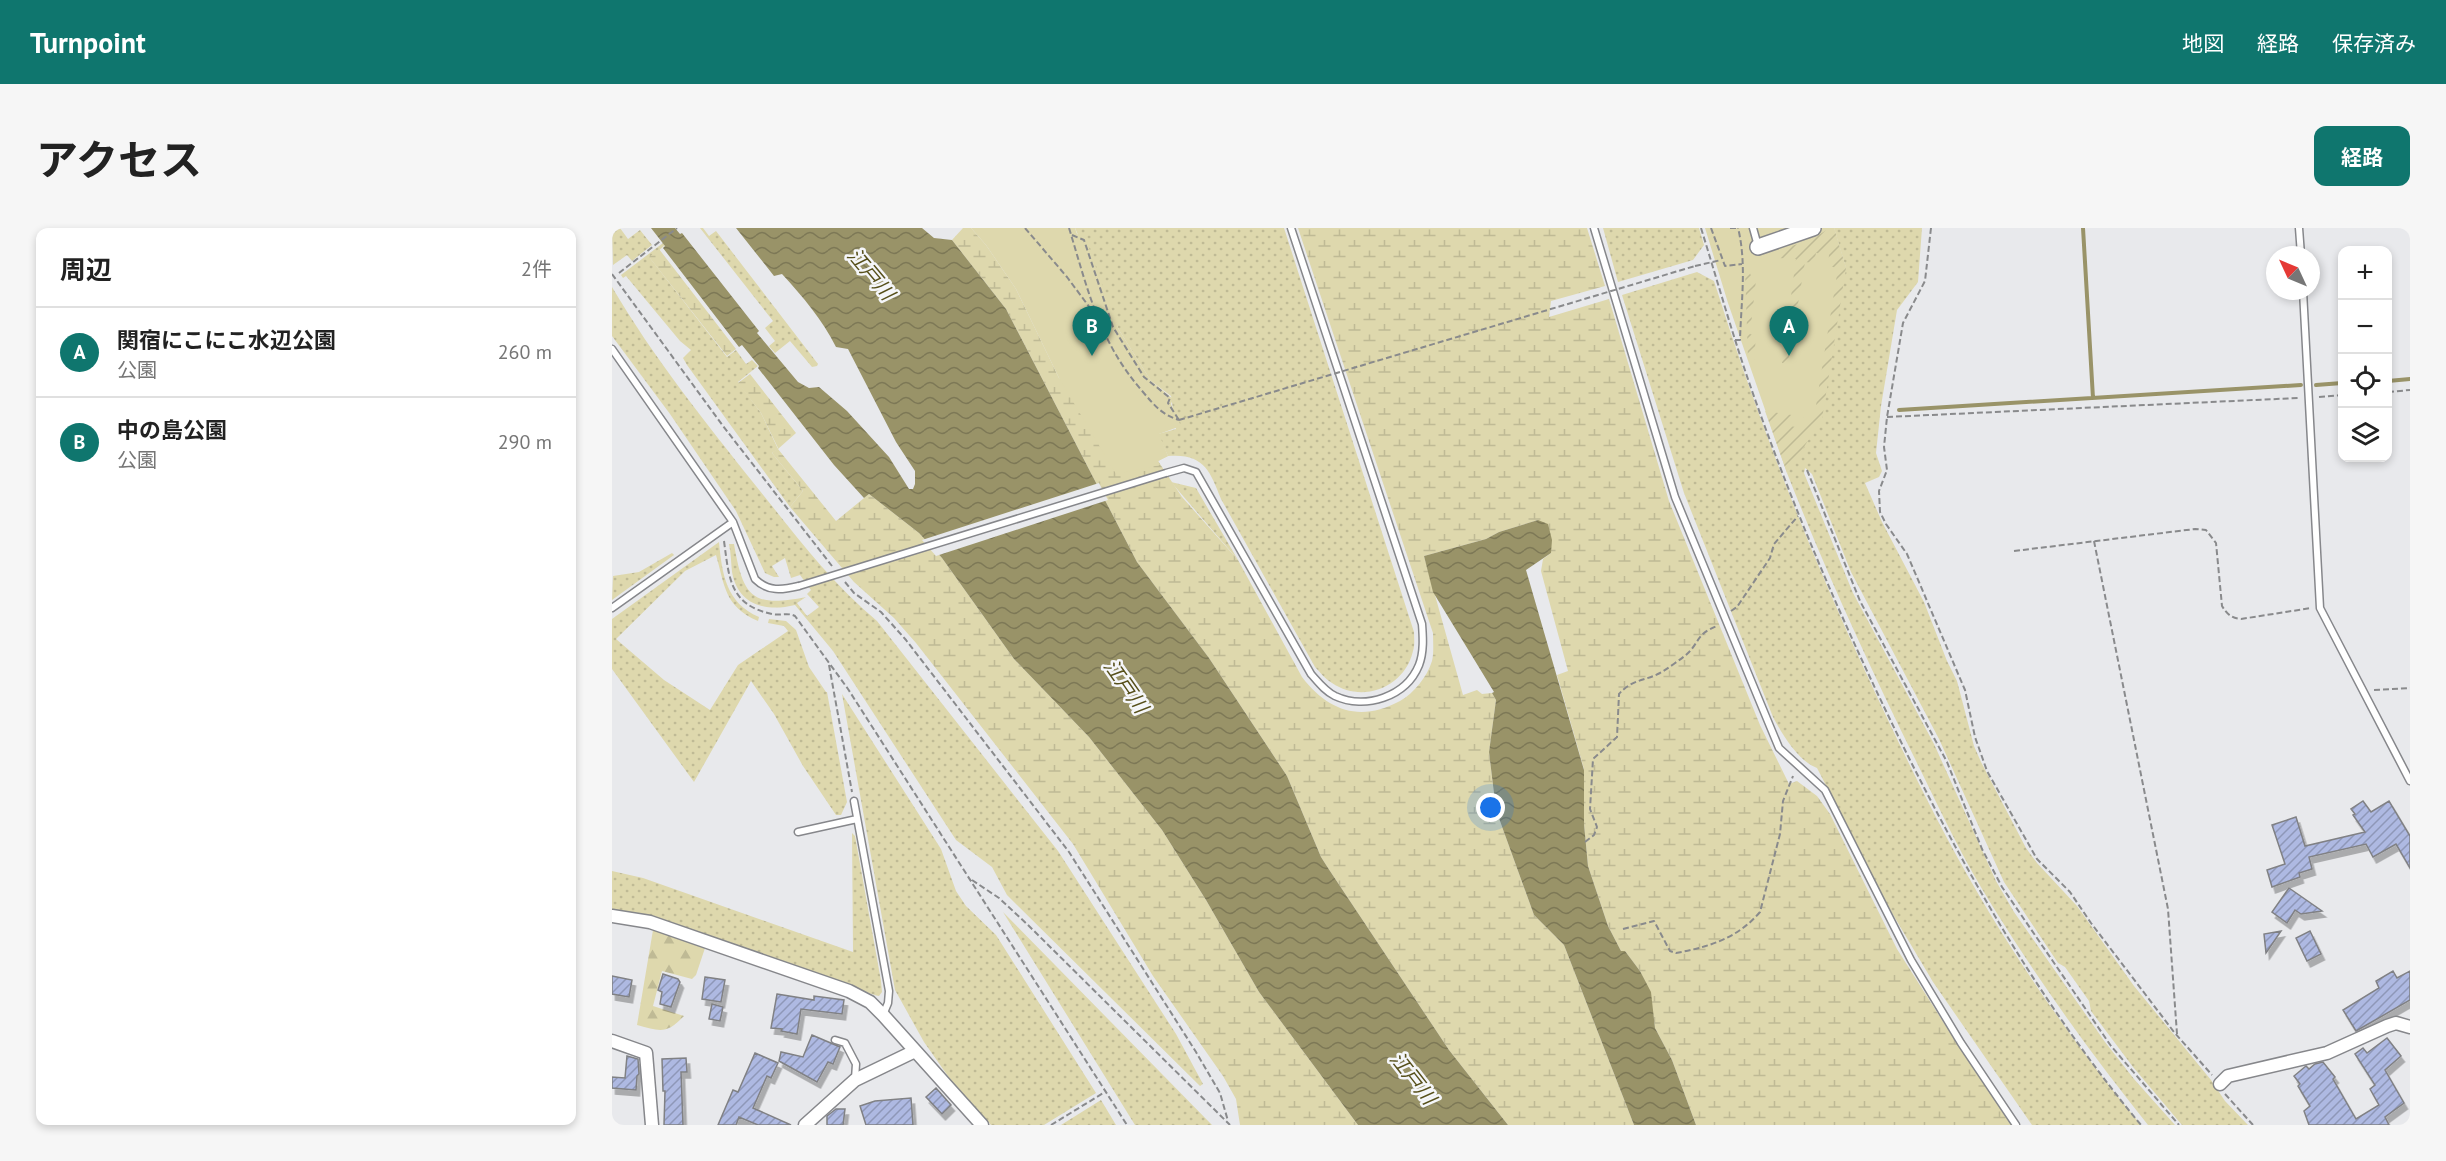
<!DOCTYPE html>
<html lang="ja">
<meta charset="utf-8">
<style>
:root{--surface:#fff;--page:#f6f6f6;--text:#222;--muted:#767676;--line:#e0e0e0;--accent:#0f766e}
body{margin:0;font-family:"PT Sans","Noto Sans JP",sans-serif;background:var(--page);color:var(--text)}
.controls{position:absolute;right:18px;top:18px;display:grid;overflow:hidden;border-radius:12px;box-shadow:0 3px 9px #0003}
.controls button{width:54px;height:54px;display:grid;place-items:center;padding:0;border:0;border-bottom:2px solid var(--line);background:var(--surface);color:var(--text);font:30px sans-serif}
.compass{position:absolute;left:1654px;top:18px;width:54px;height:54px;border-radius:50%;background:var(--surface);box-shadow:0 3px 9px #0003;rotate:314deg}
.you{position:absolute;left:879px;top:580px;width:21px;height:21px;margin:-15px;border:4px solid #fff;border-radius:50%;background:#1a73e8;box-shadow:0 0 0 9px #1a73e833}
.badge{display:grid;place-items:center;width:39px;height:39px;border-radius:50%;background:var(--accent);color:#fff;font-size:20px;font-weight:700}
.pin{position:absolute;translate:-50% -50px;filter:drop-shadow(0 2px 3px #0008)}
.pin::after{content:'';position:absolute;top:32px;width:21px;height:18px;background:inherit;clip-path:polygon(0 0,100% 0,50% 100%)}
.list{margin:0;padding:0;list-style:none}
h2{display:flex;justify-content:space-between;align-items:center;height:78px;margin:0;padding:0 24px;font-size:26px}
h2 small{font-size:20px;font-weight:400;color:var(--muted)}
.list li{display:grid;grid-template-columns:39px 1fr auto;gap:18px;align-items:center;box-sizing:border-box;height:90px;padding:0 24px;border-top:2px solid var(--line)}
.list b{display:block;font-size:22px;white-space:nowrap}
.list p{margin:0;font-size:20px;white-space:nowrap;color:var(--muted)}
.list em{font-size:20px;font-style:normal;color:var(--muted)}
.icon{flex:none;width:33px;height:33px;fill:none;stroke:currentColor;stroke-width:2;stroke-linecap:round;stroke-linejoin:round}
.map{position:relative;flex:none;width:1798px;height:897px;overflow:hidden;border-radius:12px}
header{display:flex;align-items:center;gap:36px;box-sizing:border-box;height:84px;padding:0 30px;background:var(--accent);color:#fff}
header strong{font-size:28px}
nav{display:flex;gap:33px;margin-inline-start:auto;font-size:21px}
.intro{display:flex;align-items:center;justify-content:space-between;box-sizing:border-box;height:144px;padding:0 36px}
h1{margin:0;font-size:42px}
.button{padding:15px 27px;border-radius:12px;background:var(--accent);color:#fff;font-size:21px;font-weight:700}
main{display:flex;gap:36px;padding:0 36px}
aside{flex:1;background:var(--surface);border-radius:12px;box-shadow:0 3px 9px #0003}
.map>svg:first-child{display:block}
.grass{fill:url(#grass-dots)}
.forest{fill:url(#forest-firs)}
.wetland{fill:url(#wetland-marsh)}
.park{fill:#ded8ad}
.garden{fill:url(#garden-furrows)}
.water{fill:url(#water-waves)}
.pier{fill:#e8e9ec}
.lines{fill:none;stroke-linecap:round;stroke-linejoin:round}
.stream{stroke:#999368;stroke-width:4}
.building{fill:url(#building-hatch);stroke:#808184;stroke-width:1.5;filter:url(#shadow)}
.service-casing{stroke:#86878b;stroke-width:9}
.minor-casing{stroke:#86878b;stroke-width:15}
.tertiary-casing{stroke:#86878b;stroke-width:18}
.path{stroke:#898a8c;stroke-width:2;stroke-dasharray:6 3;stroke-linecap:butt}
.service{stroke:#fff;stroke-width:6}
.minor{stroke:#fff;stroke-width:12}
.tertiary{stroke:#fff;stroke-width:15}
.service-bridge-casing{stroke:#86878b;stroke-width:9;stroke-linecap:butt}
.path-bridge{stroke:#898a8c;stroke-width:2;stroke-dasharray:6 3;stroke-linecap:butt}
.service-bridge{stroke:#fff;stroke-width:6}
.labels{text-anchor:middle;stroke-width:5;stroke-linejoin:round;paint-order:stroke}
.water-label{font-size:20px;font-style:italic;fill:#57501b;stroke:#f5f6f9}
</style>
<header>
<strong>Turnpoint</strong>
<nav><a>地図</a><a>経路</a><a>保存済み</a></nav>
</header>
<div class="intro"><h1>アクセス</h1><a class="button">経路</a></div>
<main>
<aside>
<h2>周辺<small>2件</small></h2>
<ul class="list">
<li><span class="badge">A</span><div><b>関宿にこにこ水辺公園</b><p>公園</p></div><em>260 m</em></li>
<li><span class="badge">B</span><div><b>中の島公園</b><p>公園</p></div><em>290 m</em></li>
</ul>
</aside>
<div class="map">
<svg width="1798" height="897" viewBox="0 0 1798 897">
<defs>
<pattern id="grass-dots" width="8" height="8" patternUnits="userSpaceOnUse" patternTransform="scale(1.5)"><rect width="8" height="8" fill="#ded8ad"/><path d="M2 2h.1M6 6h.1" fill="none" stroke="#bfba95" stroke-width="1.8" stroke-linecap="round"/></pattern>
<pattern id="forest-firs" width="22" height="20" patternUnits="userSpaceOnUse" patternTransform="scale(1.5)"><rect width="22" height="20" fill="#ded8ad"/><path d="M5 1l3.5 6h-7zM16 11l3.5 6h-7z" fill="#bfba95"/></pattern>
<pattern id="wetland-marsh" width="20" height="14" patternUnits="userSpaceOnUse" patternTransform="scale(1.5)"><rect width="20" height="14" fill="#ded8ad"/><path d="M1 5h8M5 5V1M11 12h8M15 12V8" fill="none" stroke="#bfba95"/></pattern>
<pattern id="garden-furrows" width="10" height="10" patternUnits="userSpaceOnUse" patternTransform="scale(1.5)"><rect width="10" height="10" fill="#ded8ad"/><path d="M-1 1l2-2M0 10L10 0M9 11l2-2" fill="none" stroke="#bfba95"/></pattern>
<pattern id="water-waves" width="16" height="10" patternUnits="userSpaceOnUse" patternTransform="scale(1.5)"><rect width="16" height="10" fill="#999368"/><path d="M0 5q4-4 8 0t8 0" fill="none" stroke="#7d7856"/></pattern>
<pattern id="building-hatch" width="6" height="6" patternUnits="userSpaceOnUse" patternTransform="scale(1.5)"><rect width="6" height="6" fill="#aeb9e2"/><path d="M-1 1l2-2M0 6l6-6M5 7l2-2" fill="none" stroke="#8e97b8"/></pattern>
<filter id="shadow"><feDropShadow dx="3.5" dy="6" stdDeviation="0" flood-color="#0004"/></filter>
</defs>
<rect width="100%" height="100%" fill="#e8e9ec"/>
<!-- grass -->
<path class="grass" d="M0,0H8L16,11L28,2L40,17L20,33L15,27L1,37Z
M88,0H91L97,8L104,3L206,136L205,138L200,139L178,113L163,125L157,118L163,113L153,100L161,93Z
M463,0H672L802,404C802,410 803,417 801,423C793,459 751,476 720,455C713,451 708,444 703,439L609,271C598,242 591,225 556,228L546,206L564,201L559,168L539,153L507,102Z
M991,0H1087L1092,17L1081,32L1006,54Z
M1222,0H1310L1306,54L1285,82L1269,178L1264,225L1270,243L1267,249L1253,255L1270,294L1312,374L1335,433L1345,453L1362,518L1369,534L1414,620L1425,635L1465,678L1522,758L1599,852L1613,873L1636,897H1570L1521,839L1479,783L1477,773L1453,739L1446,735L1392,654L1327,511L1239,344L1200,246L1193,240L1192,245L1241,365L1322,516L1384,653L1402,684L1493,814L1522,851L1563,897H1536C1480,827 1428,755 1381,679C1352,633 1329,584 1305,535C1258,440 1214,344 1175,245L1180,236L1234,40Z
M51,15L53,17L38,30L115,129L124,122L134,136L140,132L146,138L126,154L149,185L166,221L160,225L191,263L178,279L75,137L71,130L79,122L68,113L14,48L11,50L9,47Z
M1085,44L1102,53C1144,187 1195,318 1254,445C1280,501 1307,558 1336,612C1390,713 1456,809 1529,897H1420L1321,754L1280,685L1205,540C1186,533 1170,506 1161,489L1072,265L1010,67Z
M0,59C41,129 93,194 144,258C182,305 218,354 265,393L446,623L564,806L591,856L588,858L395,667L380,639L344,612L221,423L183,377C155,384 126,378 120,344C119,335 119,325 117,316H122C131,369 140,380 194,369L185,375L195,388L207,379L195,366L199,362L188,347L179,350L173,330L160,338L167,349H162L153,345L124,283L58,186L0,108Z
M559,254L584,260L626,332Z
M107,314C110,346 114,375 147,389L146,393C112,378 113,358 104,327L73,343L4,411L52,452L98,482L126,437L176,403L172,398L156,395L157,391L174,393L184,402L197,439L214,464H215L235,574L229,587H224L191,538L162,486L139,453L82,554L0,441V391Z
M60,325L62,327L0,372L1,348L27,344Z
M230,466L329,621L344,663L354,678L384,707L484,865L432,897H379L338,851L312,814L283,762Z
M240,605L243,608L269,753L270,764L267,768C262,768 236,756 228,753L37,687L0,682V643L31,650L241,724Z
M391,684L600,897H523Z
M489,872L504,897H449Z"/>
<!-- forest -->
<path class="forest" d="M41,702L93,720L84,747L80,751L50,743L41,778L72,788C54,807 48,803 25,797Z"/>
<!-- wetland -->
<path class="wetland" d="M351,0H359L374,17L404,61L447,150L556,228L546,233L570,269L626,332L690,449C717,484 749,494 788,473C802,465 815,449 820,433C822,425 821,414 821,405L686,0H975L993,58L939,73L937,89L997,71L1057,273L1148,497L1177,556L1185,553L1205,568L1218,586L1285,721L1342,811L1402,897H1084L1060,832L1043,800L1038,764L1028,743L1013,723H1009L996,698L976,638L972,596V541L945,447L956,443L929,343L931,331L939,325L926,292L887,304L874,311L812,328L851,467L865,462L870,466L880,465L884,472L877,524L884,582L922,687L952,717L1022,897H896L837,822L716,640L709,629L675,548L597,430L525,334L394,81L340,12Z
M47,21L124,121L115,128L37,29Z
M138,146L184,205L166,221L224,293L257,266L307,305L330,330L402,431L477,509L550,602L594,672L647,764L746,897H628L624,871L611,848L541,748L461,616L304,415L282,390L242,354L178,279L191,263L160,225L166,220L149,185L126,155Z"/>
<!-- park -->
<path class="park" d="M359,0H463L465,6L473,9L507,102L539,153L561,171L559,176L569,198L547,206L556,228L546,233L548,237L504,246L447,150L404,61L374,17Z
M1093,0H1222L1234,40L1210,191L1175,245L1116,75Z"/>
<!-- garden -->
<path class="garden" d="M1218,0H1222L1234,40L1210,191L1175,245L1153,183L1180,187L1178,198L1190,200L1192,189L1202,190L1226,40L1216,38L1217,27L1204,25L1202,35L1193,34L1176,136L1170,135L1184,31L1166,30L1165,23L1200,11Z
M1133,41H1139L1138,46L1144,52L1138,106L1144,108L1142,132H1136Z"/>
<!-- water -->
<path class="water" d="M39,0H63L68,6L70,5L147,103L145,105L186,154L197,160L207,159L235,183L277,229L297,261H301L303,256V243L284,214L236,121L224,119C210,91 191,69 170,46L162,48L124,0H310L322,10L340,12L394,81L525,334L597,430L675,548L709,629L716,640L837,822L896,897H746L647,764L594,672L550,602L477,509L402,431L330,330L307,305L257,266L252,270L222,237L146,140L147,138L130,117L127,119L51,20L53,18Z
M926,292L936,296L940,312L939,325L914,342L972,542V596L976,638L996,698L1009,723H1013L1028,743L1039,764L1043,800L1060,832L1084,897H1022L952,717L922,687L884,582L877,524L884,472L880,465L882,464L821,364L812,328L874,311L887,304Z"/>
<!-- pier -->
<path class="pier" d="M487,255L496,272L324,328L310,312Z"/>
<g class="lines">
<!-- stream -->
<path class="stream" d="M1471,0L1481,170
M1776,153L1798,151
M1704,157L1730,155
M1287,182L1689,157"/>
</g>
<!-- building -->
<path class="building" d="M1751,573L1759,584L1777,573L1798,608V640L1784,616L1761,629L1754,616L1697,629L1700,641L1687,645L1688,649L1660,659L1655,642L1673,636L1660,597L1684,589L1693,618L1753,604L1741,587L1743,586L1739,581Z
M1677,660L1710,683L1689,686L1683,682L1675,695L1660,684Z
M1669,703L1654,725L1652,706Z
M1698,703L1709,726L1695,733L1684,710Z
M1781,743L1785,750L1798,743V772L1744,803L1731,782L1767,760L1764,753Z
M51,746L66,751L68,754L59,779L48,776L50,764L46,762Z
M0,748L20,752L17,769L0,766Z
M93,749L113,752L109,774L90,771Z
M165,766L202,772V768L232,772L230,786L189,781L185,806L169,803L170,801L159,800Z
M100,776L111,779L108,793L97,791Z
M200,807L228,819L221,836L216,834L205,854L167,833L169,824L191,829Z
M1775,810L1789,828L1773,842L1792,875L1773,889L1777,897H1697L1692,883L1698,878L1686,858L1688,856L1682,848L1694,838L1697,841L1703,836L1711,834L1723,849L1721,851L1744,891L1767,877L1758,861L1763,857L1743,826L1751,820L1755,825Z
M143,825L166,835L159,850L155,848L141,880L179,897H146L127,889L124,897H106L121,862L126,864Z
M15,828L26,831L27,846L25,848L24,862L0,860V849L13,850Z
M74,830L75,844H69L71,897H52L53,863H51L50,831Z
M324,860L339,877L330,886L314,869Z
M299,870L301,897H254L248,878L263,873Z
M224,881H233L231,897H215V888Z"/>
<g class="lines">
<defs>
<path id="service" d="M982,0L1063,269L1167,520L1213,562L1299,732L1349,815L1404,897
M1141,0L1146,18
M1687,0L1689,27
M1691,63L1708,380L1798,553
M0,121L121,294L143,351C156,364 170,362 187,358
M554,245L572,240L584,244L699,446C707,455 713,463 723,468C753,482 794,469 807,437C812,424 811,409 810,396L679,0
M0,380L121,294
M242,573L277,763L276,775L271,787
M186,604L245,591
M223,812L233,815L244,836L243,851"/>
<path id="minor" d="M0,688L38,694L237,763L258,774L271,787L370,897
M0,813L34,825L40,897
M1608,856L1616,848L1715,825L1775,798L1784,795L1798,799
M193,897L243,852L303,823"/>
<path id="tertiary" d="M1146,19L1201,0"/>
</defs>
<!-- service casing -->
<use href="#service" class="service-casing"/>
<!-- minor casing -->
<use href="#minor" class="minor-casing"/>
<!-- tertiary casing -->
<use href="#tertiary" class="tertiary-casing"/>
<!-- path -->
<path class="path" d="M413,0L455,49L481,84
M457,0C476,62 487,114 531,164C542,177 550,187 567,192
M1089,0C1107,58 1123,116 1144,174C1187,295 1238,411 1295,526C1361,658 1435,784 1529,897
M1099,0L1113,38L1130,36
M1118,0H1124
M1319,0L1313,53L1291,95L1275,189L1272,219L1275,242L1267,263L1268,284L1274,296L1295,326L1353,462L1363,509L1375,543L1425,631L1458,664L1479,695L1562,804L1600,847
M460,7L472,12L501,99L532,149L558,170L556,175L567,192
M1083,38L1109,32
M7,45L65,0
M0,46L111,198L220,338
M1123,112H1128C1129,75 1135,36 1126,0
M1776,164L1798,162
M1707,169L1730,167
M1275,189L1686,170
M1195,242L1248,373L1335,534L1370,621L1390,659L1499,818L1567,897
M112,313C117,349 117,377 160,386C168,388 175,384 183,388L236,461L515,897
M1482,313L1556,681L1565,806
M1402,323L1583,301L1594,302L1604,315L1610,378C1615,386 1619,390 1629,391L1699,380
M233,354L242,365L269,384L294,412L457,624L584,824L608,865L616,893
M1119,383L1125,379L1158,330L1162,316L1186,288
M217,437L240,564
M1762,462L1798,460
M973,614L982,607L985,599L978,581L981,531L1005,509L1007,466C1020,451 1033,453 1048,445C1052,443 1072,429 1075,426C1088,414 1084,406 1105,398
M360,652L387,670L416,697L618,897
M1011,701L1042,693L1058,723L1064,725C1097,719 1126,710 1148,684L1168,606L1171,573L1181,548
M1613,866L1641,897
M439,897L493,864"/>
<!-- service -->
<use href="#service" class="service"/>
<!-- minor -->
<use href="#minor" class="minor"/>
<!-- tertiary -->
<use href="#tertiary" class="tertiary"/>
<defs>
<path id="service-bridge" d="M187,358L554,245"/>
</defs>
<!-- service-bridge casing -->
<use href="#service-bridge" class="service-bridge-casing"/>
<!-- path-bridge -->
<path class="path-bridge" d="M567,192L1083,38"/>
<!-- service-bridge -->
<use href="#service-bridge" class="service-bridge"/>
</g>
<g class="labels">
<!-- water labels -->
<g class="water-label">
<text transform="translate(259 46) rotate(50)" y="7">江戸川</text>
<text transform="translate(514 458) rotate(55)" y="7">江戸川</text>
<text transform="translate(801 850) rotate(52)" y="7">江戸川</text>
</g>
</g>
</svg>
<div class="controls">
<button>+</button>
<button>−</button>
<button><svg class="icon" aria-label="locate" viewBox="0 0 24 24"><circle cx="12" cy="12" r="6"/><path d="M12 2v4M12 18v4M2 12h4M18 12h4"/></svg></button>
<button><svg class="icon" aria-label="layers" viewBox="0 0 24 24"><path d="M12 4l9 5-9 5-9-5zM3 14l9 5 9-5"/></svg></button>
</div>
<svg class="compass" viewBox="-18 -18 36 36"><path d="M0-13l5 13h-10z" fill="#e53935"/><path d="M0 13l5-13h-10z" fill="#767676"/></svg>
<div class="you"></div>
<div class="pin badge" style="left:1177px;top:128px">A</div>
<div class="pin badge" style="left:480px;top:128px">B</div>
</div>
</main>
